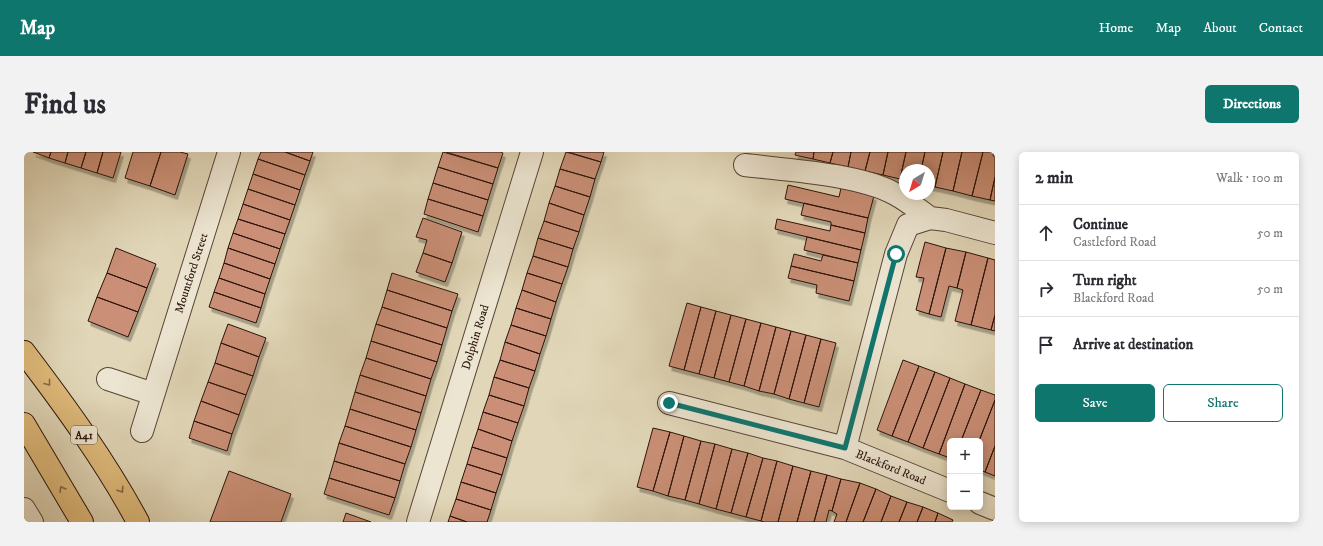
<!DOCTYPE html>
<meta charset="utf-8">
<style>
:root{--surface:#fff;--page:#f2f2f3;--text:#2b2b33;--muted:#7c7c81;--line:#e1e1e2;--accent:#0f766e}
body{margin:0;font-family:"IM FELL DW Pica",serif;background:var(--page);color:var(--text)}
.controls{position:absolute;right:12px;bottom:12px;display:grid;overflow:hidden;border-radius:6px;box-shadow:0 2px 10px #0003}
.controls button{width:36px;height:36px;display:grid;place-items:center;padding:0;border:0;border-bottom:1px solid var(--line);background:var(--surface);color:var(--text);font:20px sans-serif}
.compass{position:absolute;left:875px;top:12px;width:36px;height:36px;border-radius:50%;background:var(--surface);box-shadow:0 2px 10px #0003;rotate:218deg}
.stop{position:absolute;width:12px;height:12px;margin:-9px;border:3px solid #0f766e;border-radius:50%;background:#fff}
.stop.end{background:#0f766e;border-color:#fff;box-shadow:0 1px 4px #0008}
.list{margin:0;padding:0;list-style:none}
h2{display:flex;justify-content:space-between;align-items:center;height:52px;margin:0;padding:0 16px;font-size:17px}
h2 small{font-size:13px;font-weight:400;color:var(--muted)}
.list li{display:grid;grid-template-columns:26px 1fr auto;gap:12px;align-items:center;box-sizing:border-box;height:56px;padding:0 16px;border-top:1px solid var(--line)}
.list b{display:block;font-size:15px;white-space:nowrap}
.list p{margin:0;font-size:13px;white-space:nowrap;color:var(--muted)}
.list em{font-size:13px;font-style:normal;color:var(--muted)}
.actions{display:flex;gap:8px;padding:12px 16px}
.actions a{flex:1;padding:9px 0;border:1px solid var(--accent);border-radius:6px;text-align:center;font-size:14px;color:var(--accent)}
.actions .main{background:var(--accent);color:#fff}
.icon{flex:none;width:22px;height:22px;fill:none;stroke:currentColor;stroke-width:2;stroke-linecap:round;stroke-linejoin:round}
.map{position:relative;flex:none;width:971px;height:370px;overflow:hidden;border-radius:6px}
header{display:flex;align-items:center;gap:24px;box-sizing:border-box;height:56px;padding:0 20px;background:var(--accent);color:#fff}
header strong{font-size:19px}
nav{display:flex;gap:22px;margin-inline-start:auto;font-size:14px}
.intro{display:flex;align-items:center;justify-content:space-between;box-sizing:border-box;height:96px;padding:0 24px}
h1{margin:0;font-size:28px}
.button{padding:10px 18px;border-radius:6px;background:var(--accent);color:#fff;font-size:14px;font-weight:700}
main{display:flex;gap:24px;padding:0 24px}
aside{flex:1;background:var(--surface);border-radius:6px;box-shadow:0 2px 10px #0003}
.map>svg:first-child{display:block}
.building{fill:#ca8f76;stroke:#2a130a;filter:url(#shadow)}
.lines{fill:none;stroke-linecap:round;stroke-linejoin:round}
.minor-casing{stroke:#584436;stroke-width:24}
.highway-casing{stroke:#2a130a;stroke-width:24}
.minor{stroke:#ece5d1;stroke-width:22}
.highway{stroke:#e0bc7c;stroke-width:22}
.oneway{stroke:#856843}
.route{stroke:#0f766e;stroke-width:5}
.labels{text-anchor:middle;stroke-width:3;stroke-linejoin:round;paint-order:stroke}
.shield{fill:#ece5d1;stroke:#645246;stroke-width:1}
.shield-label{font-size:11px;font-weight:bold;fill:#2a130a}
.street-label{font-size:12px;fill:#2a130a;stroke:#ece5d1}
</style>
<header>
<strong>Map</strong>
<nav><a>Home</a><a>Map</a><a>About</a><a>Contact</a></nav>
</header>
<div class="intro"><h1>Find us</h1><a class="button">Directions</a></div>
<main>
<div class="map">
<svg width="971" height="370" viewBox="0 0 971 370">
<defs>
<filter id="shadow"><feDropShadow dx="2.5" dy="4.5" stdDeviation="0" flood-color="#0004"/></filter>
</defs>
<rect width="100%" height="100%" fill="#e1d7b8"/>
<filter id="stains"><feTurbulence type="fractalNoise" baseFrequency=".005" numOctaves="4"/><feColorMatrix values="0 0 0 0 .2 0 0 0 0 .09 0 0 0 0 .02 0 0 0 .5 -.17"/></filter>
<radialGradient id="worn" r=".72"><stop offset=".6" stop-color="#630" stop-opacity="0"/><stop offset="1" stop-color="#630" stop-opacity=".3"/></radialGradient>
<!-- building -->
<path class="building" d="M9,0H27L25,6Z
M27,0H44L41,11L25,6Z
M44,0H62L57,16L41,11Z
M62,0H79L73,21L57,16Z
M79,0H97L89,26L73,21Z
M109,0H137L126,34L101,26Z
M137,0H156L164,2L151,43L126,34Z
M237,0H261L286,9L281,23L234,7Z
M261,0H289L286,9Z
M419,0L474,16L469,32L414,15Z
M422,0H477L479,1L474,16Z
M542,0L577,10L571,27L536,17Z
M544,0H580L577,10Z
M772,0H790L789,7L771,3Z
M790,0H809L806,11L789,7Z
M809,0H827L824,15L806,11Z
M827,0H846L841,19L824,15Z
M846,0H864L859,23L841,19Z
M864,0H882L876,27L859,23Z
M882,0H901L897,18H881V28L876,27Z
M901,0H919L911,35L905,34V18H897Z
M919,0H938L929,39L911,35Z
M938,0H959L948,44L929,39Z
M959,0H970L969,4H971V25L966,48L948,44Z
M234,7L281,23L276,38L229,22Z
M414,15L469,32L464,48L409,31Z
M536,17L571,27L566,45L531,34Z
M229,22L276,38L271,53L224,37Z
M971,25V49L966,48Z
M409,31L464,48L459,64L404,47Z
M764,33L815,45L817,36L850,44L844,66L761,47Z
M531,34L566,45L560,63L525,51Z
M224,37L271,53L266,68L219,52Z
M404,47L459,64L454,80L400,62Z
M525,51L560,63L555,80L520,69Z
M780,51L844,66L841,81L807,73V70L777,63Z
M219,52L266,68L261,82L214,67Z
M399,66L438,80L428,111L399,101L403,88L392,85Z
M214,67L261,82L256,97L209,81Z
M753,67L806,79L807,73L841,81L837,98L751,77Z
M520,69L555,80L549,97L514,86Z
M209,81L256,97L251,112L204,96Z
M783,85L837,98L834,111L780,98Z
M514,86L549,97L544,115L509,104Z
M901,90L922,96L905,162L892,158L900,126L892,125Z
M92,96L132,112L123,136L83,121Z
M204,96L251,112L246,127L200,111Z
M922,96L942,100L933,136L925,134L917,165L905,162Z
M942,100L964,106L947,173L931,169L939,138L933,136Z
M399,101L428,111L421,130L392,120Z
M770,102L797,109L799,103L834,111L830,129L767,114Z
M509,104L544,115L538,132L503,121Z
M964,106L971,108V163L967,178L947,173Z
M200,111L246,127L241,142L195,126Z
M767,114L830,129L825,149L792,141L793,133L764,126Z
M83,121L123,136L114,160L73,145Z
M368,121L434,142L428,159L363,138Z
M503,121L538,132L532,150L498,138Z
M195,126L241,142L237,156L190,140Z
M363,138L428,159L423,176L358,155Z
M498,138L532,150L527,167L492,156Z
M190,140L237,156L232,171L185,155Z
M73,145L114,160L104,185L64,169Z
M663,151L677,155L660,218L645,214Z
M358,155L423,176L418,193L352,172Z
M677,155L692,159L675,222L660,218Z
M492,156L527,167L522,184L487,173Z
M692,159L707,163L690,226L675,222Z
M707,163L722,167L705,230L690,226Z
M971,163V179L967,178Z
M722,167L737,171L720,234L705,230Z
M737,171L752,175L735,239L720,234Z
M204,172L242,186L235,205L197,191Z
M352,172L418,193L413,210L347,189Z
M487,173L522,184L516,202L481,190Z
M752,175L767,179L750,242L735,239Z
M767,179L782,183L765,247L750,242Z
M782,183L797,187L780,251L765,247Z
M797,187L812,191L795,255L780,251Z
M347,189L413,210L407,227L342,206Z
M481,190L516,202L511,219L476,208Z
M197,191L235,205L229,224L191,211Z
M342,206L407,227L402,244L336,223Z
M476,208L511,219L505,236L470,225Z
M879,208L895,214L868,284L853,278Z
M191,211L229,224L222,243L184,230Z
M895,214L911,220L884,290L868,284Z
M911,220L926,226L899,296L884,290Z
M336,223L402,244L397,261L331,240Z
M470,225L505,236L500,254L465,243Z
M926,226L941,232L915,302L899,296Z
M184,230L222,243L215,263L177,249Z
M941,232L957,238L937,289H926V306L915,302Z
M957,238L971,243V248L955,289H937Z
M331,240L397,261L392,278L326,257Z
M465,243L500,254L494,271L459,260Z
M971,248V294L961,320L956,318L955,289Z
M177,249L215,263L208,282L170,269Z
M326,257L392,278L387,295L321,274Z
M459,260L494,271L488,289L454,277Z
M170,269L208,282L203,299L165,286Z
M321,274L387,295L381,312L315,291Z
M629,276L646,280L629,339L613,335Z
M454,277L488,289L483,306L448,295Z
M646,280L660,284L644,344L629,339Z
M660,284L677,289L661,348L644,344Z
M677,289L691,292L675,352L661,348Z
M315,291L381,312L376,329L310,309Z
M691,292L708,297L692,357L675,352Z
M971,294V324L961,320Z
M448,295L483,306L478,323L443,312Z
M708,297L724,301L707,361L692,357Z
M724,301L739,306L722,365L707,361Z
M739,306L753,309L737,369L722,365Z
M310,309L376,329L371,346L305,326Z
M753,309L769,314L754,370H740L737,369Z
M443,312L478,323L472,341L437,330Z
M769,314L787,319L773,370H754Z
M205,319L267,342L257,370H186Z
M787,319L803,323L790,370H773Z
M803,323L817,327L808,359L805,358L802,370H790Z
M305,326L371,346L365,363L300,342Z
M817,327L836,331L822,370H810L813,362L808,359Z
M437,330L472,341L467,358L432,347Z
M836,331L852,337L839,370H822Z
M852,337L867,344L857,370H839Z
M867,344L883,350L875,370H857Z
M432,347L467,358L463,370H443L426,364Z
M883,350L899,355L893,370H875Z
M899,355L914,361L911,370H893Z
M322,361L347,370H319Z
M914,361L929,368L928,370H911Z
M426,364L443,370H424Z"/>
<g class="lines">
<defs>
<path id="minor" d="M721,13C763,18 835,22 871,42C884,49 895,58 906,66
M84,227L129,242
M645,251L821,296L926,339
M118,279L205,0
M821,296L872,102L884,73L906,66L922,68L971,81
M956,351L971,357
M0,357L8,370
M394,370L508,0"/>
<path id="highway" d="M0,200C41,254 82,310 114,370
M0,272L58,370"/>
</defs>
<!-- minor casing -->
<use href="#minor" class="minor-casing"/>
<!-- highway casing -->
<use href="#highway" class="highway-casing"/>
<!-- minor -->
<use href="#minor" class="minor"/>
<!-- highway -->
<use href="#highway" class="highway"/>
</g>
<!-- one-way arrows -->
<defs><path id="oneway-chevron" d="M-2-3.5L2.5 0L-2 3.5" fill="none" stroke-width="1.6" stroke-linecap="round" stroke-linejoin="round"/></defs>
<g class="oneway">
<use href="#oneway-chevron" transform="translate(24 231) rotate(52)"/>
<use href="#oneway-chevron" transform="translate(38 337) rotate(-121)"/>
<use href="#oneway-chevron" transform="translate(97 338) rotate(57)"/>
</g>
<g class="lines">
<!-- route -->
<path class="route" d="M645,251L821,296L872,102"/>
</g>
<g class="labels">
<!-- shield labels -->
<rect class="shield" x="47" y="274" width="26" height="18" rx="3"/>
<g class="shield-label">
<text x="60" y="287">A41</text>
</g>
<!-- street labels -->
<g class="street-label">
<text transform="translate(167 121) rotate(-72)" y="4">Mountford Street</text>
<text transform="translate(451 185) rotate(-73)" y="4">Dolphin Road</text>
<text transform="translate(867 315) rotate(22)" y="4">Blackford Road</text>
</g>
</g>
<rect width="100%" height="100%" filter="url(#stains)"/>
<rect width="100%" height="100%" fill="url(#worn)"/>
</svg>
<div class="controls">
<button>+</button>
<button>−</button>
</div>
<svg class="compass" viewBox="-18 -18 36 36"><path d="M0-13l5 13h-10z" fill="#e53935"/><path d="M0 13l5-13h-10z" fill="#7c7c81"/></svg>
<div class="stop" style="left:872px;top:102px"></div>
<div class="stop end" style="left:645px;top:251px"></div>
</div>
<aside>
<h2>2 min<small>Walk · 100 m</small></h2>
<ul class="list">
<li><svg class="icon" aria-label="ahead" viewBox="0 0 24 24"><path d="M12 20V5M6 11l6-6 6 6"/></svg><div><b>Continue</b><p>Castleford Road</p></div><em>50 m</em></li>
<li><svg class="icon" aria-label="right" viewBox="0 0 24 24"><path d="M7 20v-9h11M14 6l5 5-5 5"/></svg><div><b>Turn right</b><p>Blackford Road</p></div><em>50 m</em></li>
<li><svg class="icon" aria-label="arrive" viewBox="0 0 24 24"><path d="M6 21V4h12l-3 4 3 4H6"/></svg><div><b>Arrive at destination</b></div></li>
</ul>
<div class="actions"><a class="main">Save</a><a>Share</a></div>
</aside>
</main>
